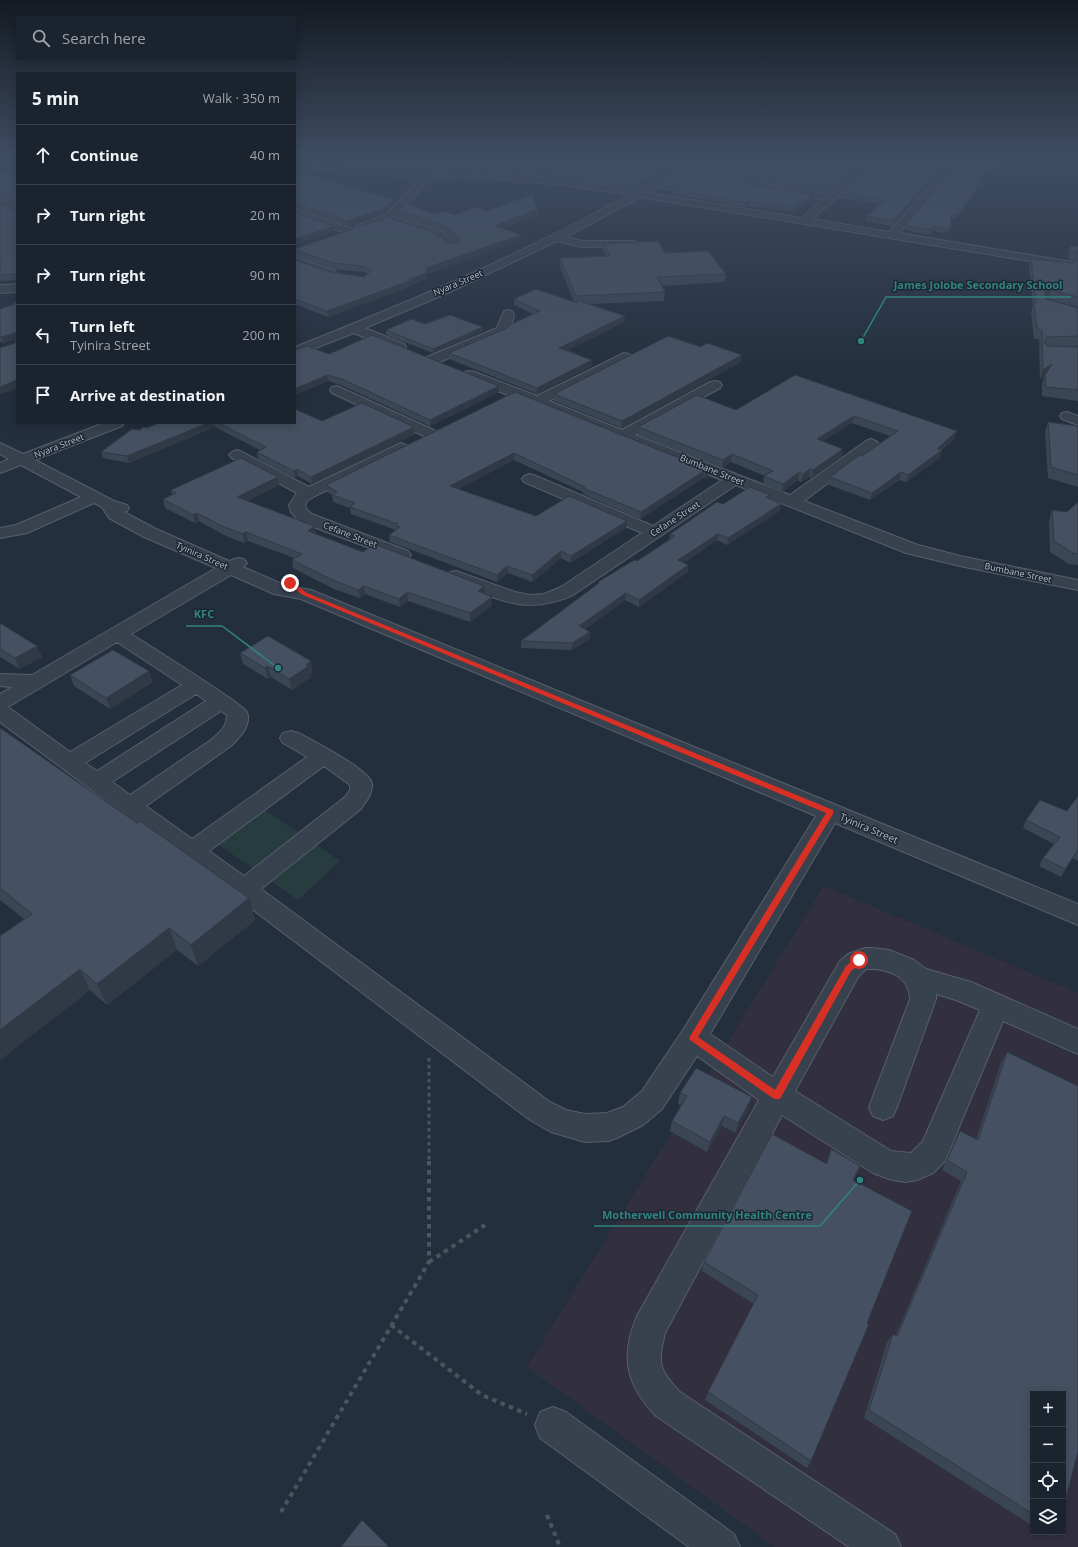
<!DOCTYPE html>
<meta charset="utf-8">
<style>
:root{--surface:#1b232e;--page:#242b36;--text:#f1f3f6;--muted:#a0a4aa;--line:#39404a}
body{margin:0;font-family:"Open Sans",sans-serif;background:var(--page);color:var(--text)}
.controls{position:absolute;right:12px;bottom:12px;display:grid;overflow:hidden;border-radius:0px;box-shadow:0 2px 10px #0003}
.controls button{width:36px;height:36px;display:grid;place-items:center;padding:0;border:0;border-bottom:1px solid var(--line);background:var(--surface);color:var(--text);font:20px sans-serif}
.stop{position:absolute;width:12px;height:12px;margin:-9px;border:3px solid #d93025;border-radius:50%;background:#fff}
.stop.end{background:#d93025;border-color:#fff;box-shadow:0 1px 4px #0008}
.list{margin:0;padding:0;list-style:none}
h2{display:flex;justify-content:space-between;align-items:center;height:52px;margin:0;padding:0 16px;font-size:17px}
h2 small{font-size:13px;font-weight:400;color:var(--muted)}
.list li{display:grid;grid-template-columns:26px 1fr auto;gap:12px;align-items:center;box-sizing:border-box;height:60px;padding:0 16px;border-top:1px solid var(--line)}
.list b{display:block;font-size:15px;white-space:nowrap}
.list p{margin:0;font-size:13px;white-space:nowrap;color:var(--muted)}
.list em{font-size:13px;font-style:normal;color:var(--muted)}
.icon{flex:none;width:22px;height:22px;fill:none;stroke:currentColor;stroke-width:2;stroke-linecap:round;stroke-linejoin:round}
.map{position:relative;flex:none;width:1078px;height:1547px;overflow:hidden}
.search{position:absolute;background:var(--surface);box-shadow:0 2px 10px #0003;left:16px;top:16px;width:280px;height:44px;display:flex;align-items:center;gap:10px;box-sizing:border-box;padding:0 14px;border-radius:0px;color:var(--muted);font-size:15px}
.panel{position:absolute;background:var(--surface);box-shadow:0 2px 10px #0003;left:16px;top:72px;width:280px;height:352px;border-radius:0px}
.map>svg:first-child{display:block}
.medical{fill:#32303f;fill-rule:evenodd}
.green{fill:#263c3f}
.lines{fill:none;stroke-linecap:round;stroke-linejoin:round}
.minor-casing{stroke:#565f6c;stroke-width:2}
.path-far1{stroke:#44595c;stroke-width:3;stroke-dasharray:3.5 3.5;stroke-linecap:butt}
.path{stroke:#44595c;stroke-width:4;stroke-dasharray:4.5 4.5;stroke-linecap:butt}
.minor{fill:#38414e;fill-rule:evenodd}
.wall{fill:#3b4654}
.shaded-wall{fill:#303945}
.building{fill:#455162;stroke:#303945}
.route{fill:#d93025}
.labels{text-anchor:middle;stroke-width:3;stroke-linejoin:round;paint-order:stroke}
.far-street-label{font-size:9px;fill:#b4bcc9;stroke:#1d2633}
.street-label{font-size:10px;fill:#b4bcc9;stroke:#1d2633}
.leader{fill:none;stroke:#308480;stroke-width:1.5}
.callout-dot{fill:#308480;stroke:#1d2633;stroke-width:1.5}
.callout-label{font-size:11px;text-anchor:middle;font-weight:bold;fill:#308480;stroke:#1d2633;stroke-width:3;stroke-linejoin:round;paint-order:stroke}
</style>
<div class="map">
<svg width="1078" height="1547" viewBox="0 0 1078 1547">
<rect width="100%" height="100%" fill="#242f3e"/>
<!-- medical -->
<path class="medical" d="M824,886L1078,993V1547H775L527,1367ZM1033,1394H1063V1532H1033Z"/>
<!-- green -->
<path class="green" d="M259,806L340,861L298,900L212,840Z"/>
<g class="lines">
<defs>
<path id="minor" d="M520,156L601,159L606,162L601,165L523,161L520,160L518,158Z
M692,156H703L648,193L802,218L823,199L747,187L742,184L747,181L829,194L853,172L780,161L777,160L775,158L777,156H787L858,167C861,164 864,160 867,158C879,151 936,161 950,165L953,171L951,173L899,233L1078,263V269L640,197L566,237L582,241H633L637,242L638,244L637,246L582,247L557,241L448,293L365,328L404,344L406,347L404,350H394L354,333L295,356V347C408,302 522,255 628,195L565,185L433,175L395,217L442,232L459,245L453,248L449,247L434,236L388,221L360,231L355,228L356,226L383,216L389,212L423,175C381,172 337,166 295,173V167L313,164H339L509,174L565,179L637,191ZM886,162L932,166L943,169V171L889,232L813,219L874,163Z
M1047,156H1078V161L1051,159Z
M0,199L17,207V214L0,206Z
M295,210L353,229L354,231L349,234L295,216Z
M295,257L335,271L337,273L335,275L331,276L295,264Z
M17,284V292L0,293V285Z
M508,310L512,311L514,314L513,320L507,333L437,363H427L425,360L427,357L497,328L504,311Z
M624,353L629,354L631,357L629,360L549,401L622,430L710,382L715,381L720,382L722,385L720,388L635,435L790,495L866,441L871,439L876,441L879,444L876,447L804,501L918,545L960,556L1078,580V590L960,566L906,553L736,485L573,595C525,617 495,598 450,580L447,576L450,572L456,571L515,592L530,595L544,594L561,587L642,533L524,482L522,479L524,476L530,474L536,476L653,526L722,480L465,378L463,375L465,372L470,371L475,372L537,396Z
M337,386L436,431L438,434L436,437L431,438L426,437L332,393L330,390L332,387Z
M1067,412L1078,416V425L1062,419L1060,416L1062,413Z
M104,423H124L122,426L35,460L114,501L127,505L129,508L127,511L124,512L156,529L229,561L238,558L244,559L247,563L243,567L284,585L311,590L1078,904V925L835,823L710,1034L773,1077L840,961L848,954L865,948H872L889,950L914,960L926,969L971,982L1078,1029V1054L1003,1021L945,1161L933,1173L917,1180L906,1182L892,1180L873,1173L782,1115L665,1333C658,1363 658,1369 680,1392L895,1534L901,1547H849L656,1416C626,1385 620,1356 637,1316L759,1100L697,1056L662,1109L643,1125L619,1137L609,1141L585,1142L551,1132L530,1120L235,896L0,722V694L12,687L0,686V674L32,675L216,568L144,537L109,518L102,507L94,503L27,533L0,538V528L16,525L81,497L21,465L0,473V463L9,459L0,454V443L23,454ZM231,575L274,594L301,599L816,816L683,1030L642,1091L623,1107L607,1113L585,1114L566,1110L550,1102L261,889L361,809C366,801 373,793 372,784C370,769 312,741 299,733L291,731L283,733L280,738L283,743L307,757L192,839L146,806L231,746C239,738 252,725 247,712C245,705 145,643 131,634ZM117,642L182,685L70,752L8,707ZM196,694L206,701L97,771L85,763ZM221,711L227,715C227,727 220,732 211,740L130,795L112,782ZM324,766L350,785V790L345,797L244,876L209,851ZM866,969C887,968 909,975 910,999L869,1107L873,1116L883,1120L893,1116L897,1107L936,999V994L956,1000L980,1010L923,1141L911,1153L891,1151L795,1091L858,977Z
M401,443L406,445L409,448L406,451L315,496L307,501L305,505L307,510L312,514L408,551L411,555L408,559L402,560L300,522L291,512L289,505L297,493L232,458L229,455L232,452L237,450L242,452L309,487Z
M553,1407L566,1412L734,1534L740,1547H689L540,1438L535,1425L540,1412Z"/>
</defs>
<!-- minor casing -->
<use href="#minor" class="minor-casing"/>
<!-- path-far1 -->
<path class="path-far1" d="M429,1058V1160"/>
<!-- path -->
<path class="path" d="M429,1262L485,1225
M391,1325L482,1395L527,1414
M281,1512L429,1262V1159
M547,1515L560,1547"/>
<!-- minor -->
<use href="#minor" class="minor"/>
</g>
<!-- wall -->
<path class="wall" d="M567,156H689L639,188L621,187L548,175L346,163L345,159H523L601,162L605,160L601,158Z
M798,156H868L866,157L857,165Z
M909,156H1008L992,174L987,173L965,208L956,219H951L948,233L933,231L929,235L906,230V229L905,228L906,224L954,169L950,164L921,158Z
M780,158L850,173L829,192L747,180L744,182L747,184L815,195V199L811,200L804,206H802L795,212L748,206L746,207L674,194V191L656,190V185Z
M943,165L942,170L892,226L866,221L867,216L880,204L838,198L839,193Z
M320,168L420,173V176L418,179L321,172Z
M0,169L17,177V280L0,281V203L15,210L17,209V206L0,199Z
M295,172L394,200V205L382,215L349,226L295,209Z
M454,174V178L452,181L431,180V176Z
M398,211L454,215L487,211L538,214L502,229L521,235V240L427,274V279L412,284V286L328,317L295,304V260L330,272L364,277L368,274L365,272L333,269L295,256V249L457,243L458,242L442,231L398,216Z
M604,244L665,253L726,274L725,282L662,286L665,292L664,301L589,304L625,322L567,350L592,360V366L537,394L449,359V353L507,328L533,314L514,305V299L574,302L560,267V258L606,256L603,252Z
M1070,246H1078V307L1048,299H1046L1078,308V346H1055L1078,347V401L1042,396V384L1044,377L1040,379L1039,339H1034L1031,312L1033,306L1029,268L1031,259L1073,262V261L1069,260L1068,254Z
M17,302V388L0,394V348L15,343L16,339L3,343L0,341V309L14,304L13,303Z
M386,330L483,331L433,353L386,335Z
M701,347L741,362L622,428L554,401V394Z
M329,354L499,392L430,426L343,386L328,381L295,395Z
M795,375L955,439L941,450L940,458L906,482L899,480L870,500L829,485L830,477L862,456L890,436L852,423L823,441L842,457L812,478L809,477L801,482L798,480L782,492L763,484L764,476H765L731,462L722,468L638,435V427L736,410Z
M515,392L709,470L708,477L704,479L703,478L640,519L583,494V492L514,460L458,489L536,516L627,521L626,528L570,563L561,558L532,582L508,573L497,582L390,542L389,535L396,530L351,514L350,508L333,502L332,495L327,492L326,485Z
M322,421L415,434L312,484L298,476L295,478L258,459L257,452L260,450L215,427L129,463L103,458L101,452L140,430L159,423H295Z
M1048,422L1078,426V487L1048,478L1045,432Z
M278,477L279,485L247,501L314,526L316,534L363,552L484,586L485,594L492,597V605L470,622L408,601L400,607L365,594L360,598L334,589L293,568L292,560L294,558L248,541L244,543L224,535L199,521L195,523L165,508L163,499L172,495L171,490Z
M769,499L780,511L727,545L717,540L684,563L688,565V572L639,607L625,600L585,629L590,639L572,650L521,648V641L598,584V582L637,561L669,540L670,534L723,504Z
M1078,502V565L1069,564L1050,552L1049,521L1052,510L1067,512Z
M0,623L37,646L42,657L19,669L0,657Z
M240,653L313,672L310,674L311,677L292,690L271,677L268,679L243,664Z
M70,675L153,682L110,709L74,686Z
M0,728L137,823L249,898L255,920L198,966L177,950L107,1005L90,990L0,1060V936L24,919L0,900Z
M1078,796V861L1073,858L1061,877L1039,866L1043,858L1054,844L1023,828L1026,820L1067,811Z
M1007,1052L1033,1394V1526L864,1418L887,1342L893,1334L896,1335L961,1181L942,1170L955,1142L960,1131L976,1139L1001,1063Z
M680,1093L749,1108L735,1133L722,1126L707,1152L670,1131L672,1121L681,1105L678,1104Z
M831,1149L854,1180L811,1461L807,1468L705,1400L708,1392L754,1304L702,1271L704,1262L826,1164Z
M1043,1532H1054L1049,1536Z"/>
<!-- shaded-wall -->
<path class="shaded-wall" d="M683,156H689L639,188V184Z
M863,156H868L866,157L857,165L858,161Z
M1006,156H1008L992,174L993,170Z
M943,165L942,170L892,226L893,221Z
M850,169V173L829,192V188Z
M988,169L987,173L965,208L956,219L957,215Z
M420,173V176L418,179L417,175Z
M454,174V178L452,181L451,177Z
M748,175L747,180L741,183V179Z
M812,195H815V199L811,200L804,206L805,202Z
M394,200V205L382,215L349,226L348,221Z
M749,201L748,206L746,207L747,203Z
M802,201V206L795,212L796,207Z
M538,209V214L495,232V226Z
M334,226V231L295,244V239Z
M934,226L933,231L929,235L930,230Z
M521,235V240L427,274V279L412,284V286L328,317L327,311L409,279L426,268Z
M1051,290L1048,299L1044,300V294L1046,291Z
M625,316V322L559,354V348Z
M483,327V331L433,353V349Z
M16,333L17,339L3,343L1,337Z
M742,355L741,362L622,428V421Z
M592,360V366L537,394V388Z
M1052,364L1044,377L1040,379L1043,370Z
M327,375L328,381L295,395V389Z
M17,380V388L0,394V387Z
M499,386V392L430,426V420Z
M854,416L852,423L815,446L817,439Z
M208,423H214L215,427L129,463L127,456Z
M414,427L415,434L312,484L311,477Z
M957,431L955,439L937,454L942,450L940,458L906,482L908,475L937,449Z
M843,449L842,457L812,478L813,470Z
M514,453V460L450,493V486Z
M732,454L731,462L722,468L723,460Z
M297,469L298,476L295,478L294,471Z
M810,469L809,477L801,482L803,474Z
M709,470L708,477L704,479L705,473Z
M704,471L703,478L640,519L641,512Z
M799,472L798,480L782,492L783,484Z
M901,472L899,480L870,500L872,493Z
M278,477L279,485L238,505L237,497Z
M781,504L780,511L727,545L728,538Z
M197,513L199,521L195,523L193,515Z
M627,521L626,528L570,563L571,556Z
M314,526L316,535L308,531Z
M246,532L248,541L244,543L243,534Z
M718,534L717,540L678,567V560Z
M561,551V558L532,582V575Z
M688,565V572L639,607V600Z
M507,566L508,573L497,582V575Z
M364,586L365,594L360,598L358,590Z
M484,586L485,594L478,591Z
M407,592L408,601L400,607L399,599Z
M626,593L625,600L579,633V626Z
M492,597V605L470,622V613Z
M590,632V639L572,650V643Z
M37,646L42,657L19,669L15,658Z
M311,661L313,672L310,674L311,677L292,690L289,679L306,665Z
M268,666L271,677L268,679L265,668Z
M149,671L153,682L110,709L106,698Z
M1077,851L1073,858L1061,877L1065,869Z
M249,898L255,920L198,966L191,945Z
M169,928L177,950L107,1005L97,984Z
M80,969L90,990L0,1060V1030Z
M752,1097L749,1108L735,1133L738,1123Z
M724,1116L722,1126L707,1152L710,1142Z"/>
<!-- building -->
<path class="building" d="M355,156H520L523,159L601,162L608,158L606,156H683L639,184L621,183L548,171L345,159Z
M700,156H777L780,158L850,169L829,188L748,175L741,179L747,184L815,195H812L805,202L802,201L796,207L749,201L747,203L674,190L679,187L656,185Z
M825,156H863L858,161Z
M935,156H1006L993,170L988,169L966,204L957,215H951L950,229L934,226L930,230L907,226L908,224H906L955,167L951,160Z
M887,159L933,163L943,165L893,221L867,216L885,200L839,193L876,160Z
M320,168H359L420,173L417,175Z
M0,169L17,177V274L0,275V203L15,210L17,209V202L0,194Z
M299,171L394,200L382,209L348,221L295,204V172Z
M433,173L454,174L451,177L431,176Z
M532,194L538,209L495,226L521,235L426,268L427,273L409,279L412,280L327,311L295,299V260L330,272L364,277L371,271L364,266L333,263L295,250V249L387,217L433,232L449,243H457L460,241L458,236L442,225L398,211L406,204L437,214L444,211L454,215L476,207L487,211Z
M295,213L334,226L295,239Z
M658,241L665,253L708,251L726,274L657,277L665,292L576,296L560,258L610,256L604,244Z
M1070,246H1078V253L1071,251Z
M1031,259L1074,263L1073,261H1078V297L1051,290L1046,291L1044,294L1046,299L1078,308V336L1047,337L1044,342L1047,346L1078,347V390L1046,387L1045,375L1052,364L1043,370L1042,330L1037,329L1034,302L1036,303Z
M536,289L577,303L576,300L625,316L559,348L592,360L537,388L449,353L507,328L509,325L540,311L514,299Z
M17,302V380L0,387V348L15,343L16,333L1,337L0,336V309L15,304L13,303Z
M450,315L483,327L433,349L386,330L411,319L425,324Z
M372,335L499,386L430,420L342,379L327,375L295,389V350L307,346L329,354Z
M668,336L701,347L707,343L742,355L622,421L554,394Z
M795,375L957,431L937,449L942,450L908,475L901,472L872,493L830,477L859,455L862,456L898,431L854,416L817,439L843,449L813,470L810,469L803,474L799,472L783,484L764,476L773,471L732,454L723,460L638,427L697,395L736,410Z
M515,392L709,470L705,473L704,471L641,512L583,488L585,487L514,453L450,486L536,516L569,496L627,521L571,556L561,551L532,575L507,566L497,575L389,535L400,527L396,526L398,524L350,507L355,503L332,495L337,492L326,485Z
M362,403L414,427L311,477L297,469L294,471L257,452L266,447L218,423H295V409L322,421Z
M1048,422L1078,426V475L1051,467Z
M159,423H208L127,456L101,452L132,429L140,430L143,427L147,428Z
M241,458L278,477L237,497L314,526L308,531L363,552L374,544L484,586L478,591L492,597L470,613L407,592L399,599L364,586L358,590L333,580L292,560L302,554L246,532L243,534L222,526L197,513L193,515L163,499L176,493L171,490Z
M750,487L770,495L766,497L781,504L728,538L718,534L678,560L688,565L639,600L626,593L579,626L590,632L572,643L521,641L599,583L598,582L634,560L637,561L675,536L670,534L717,502L723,504Z
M1078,502V554L1073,553L1054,541L1052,510L1067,512Z
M0,623L37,646L15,658L0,649Z
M268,636L311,661L306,665L309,666L289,679L268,666L265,668L240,653Z
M113,650L149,671L106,698L70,675Z
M0,728L137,823L140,821L249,898L191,945L169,928L97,984L80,969L0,1030V936L32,914L0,888Z
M1078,796V851H1077L1065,869L1043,858L1060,837L1026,820L1040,800L1067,811Z
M1007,1052L1078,1086V1452L1063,1510V1394H1033V1514L869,1410L893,1334L897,1336L967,1172L947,1160L960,1131L978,1140Z
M696,1068L752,1097L738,1123L724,1116L710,1142L672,1121L687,1096L680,1093Z
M772,1134L827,1164L831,1149L860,1166L853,1180L912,1211L867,1323L869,1324L811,1461L708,1392L758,1295L704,1262Z
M362,1520L389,1547H341Z"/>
<!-- sky -->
<linearGradient id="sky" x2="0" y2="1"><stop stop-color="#141a22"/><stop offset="0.42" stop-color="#3f4d63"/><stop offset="1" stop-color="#3f4d63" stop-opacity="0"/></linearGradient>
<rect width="1078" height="373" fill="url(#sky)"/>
<!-- route -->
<path class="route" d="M290,581L307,593L833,810V814L698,1037L775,1090L846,966L856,958H862V963L851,971L780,1099H774L690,1040L689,1038L826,813L303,595L288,584V583Z"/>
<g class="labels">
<!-- far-street labels -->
<g class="far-street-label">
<text transform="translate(458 283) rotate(-23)" y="3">Nyara Street</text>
<text transform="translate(59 446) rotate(-21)" y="3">Nyara Street</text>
<text transform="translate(712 470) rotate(22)" y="3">Bumbane Street</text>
<text transform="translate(675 519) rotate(-33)" y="3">Cefane Street</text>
<text transform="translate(350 535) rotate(21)" y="3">Cefane Street</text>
<text transform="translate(202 556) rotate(24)" y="3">Tyinira Street</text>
<text transform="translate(1018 573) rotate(12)" y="3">Bumbane Street</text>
</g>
<!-- street labels -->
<g class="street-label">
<text transform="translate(869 828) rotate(23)" y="4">Tyinira Street</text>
</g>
</g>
<!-- callouts -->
<path class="leader" d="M861 341L886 297H1071M278 668L222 626H186M860 1180L820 1226H594"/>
<g class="callout-dot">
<circle cx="861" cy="341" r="4"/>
<circle cx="278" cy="668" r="4"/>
<circle cx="860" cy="1180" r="4"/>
</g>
<g class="callout-label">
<text x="978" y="289">James Jolobe Secondary School</text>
<text x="204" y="618">KFC</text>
<text x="707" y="1219">Motherwell Community Health Centre</text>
</g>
</svg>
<div class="controls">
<button>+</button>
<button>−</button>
<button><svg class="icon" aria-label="locate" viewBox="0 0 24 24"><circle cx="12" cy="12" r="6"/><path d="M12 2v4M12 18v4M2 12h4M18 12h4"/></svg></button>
<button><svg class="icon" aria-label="layers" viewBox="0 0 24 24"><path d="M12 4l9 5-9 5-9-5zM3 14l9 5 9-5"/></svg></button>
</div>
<div class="stop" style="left:859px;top:960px"></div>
<div class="stop end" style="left:290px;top:583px"></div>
<div class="search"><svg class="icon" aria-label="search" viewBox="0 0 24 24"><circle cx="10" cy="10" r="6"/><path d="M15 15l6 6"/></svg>Search here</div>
<section class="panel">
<h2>5 min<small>Walk · 350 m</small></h2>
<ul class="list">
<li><svg class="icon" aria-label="ahead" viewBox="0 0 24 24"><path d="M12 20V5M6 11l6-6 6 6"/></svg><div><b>Continue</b></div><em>40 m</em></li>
<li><svg class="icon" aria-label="right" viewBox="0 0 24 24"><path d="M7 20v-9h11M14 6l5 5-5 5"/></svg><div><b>Turn right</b></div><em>20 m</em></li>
<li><svg class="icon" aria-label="right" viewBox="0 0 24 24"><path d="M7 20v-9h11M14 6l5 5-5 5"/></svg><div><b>Turn right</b></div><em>90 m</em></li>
<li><svg class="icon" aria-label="left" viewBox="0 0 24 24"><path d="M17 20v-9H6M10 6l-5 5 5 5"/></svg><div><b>Turn left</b><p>Tyinira Street</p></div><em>200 m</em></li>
<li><svg class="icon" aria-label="arrive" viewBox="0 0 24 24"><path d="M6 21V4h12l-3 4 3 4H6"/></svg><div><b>Arrive at destination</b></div></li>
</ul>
</section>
</div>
